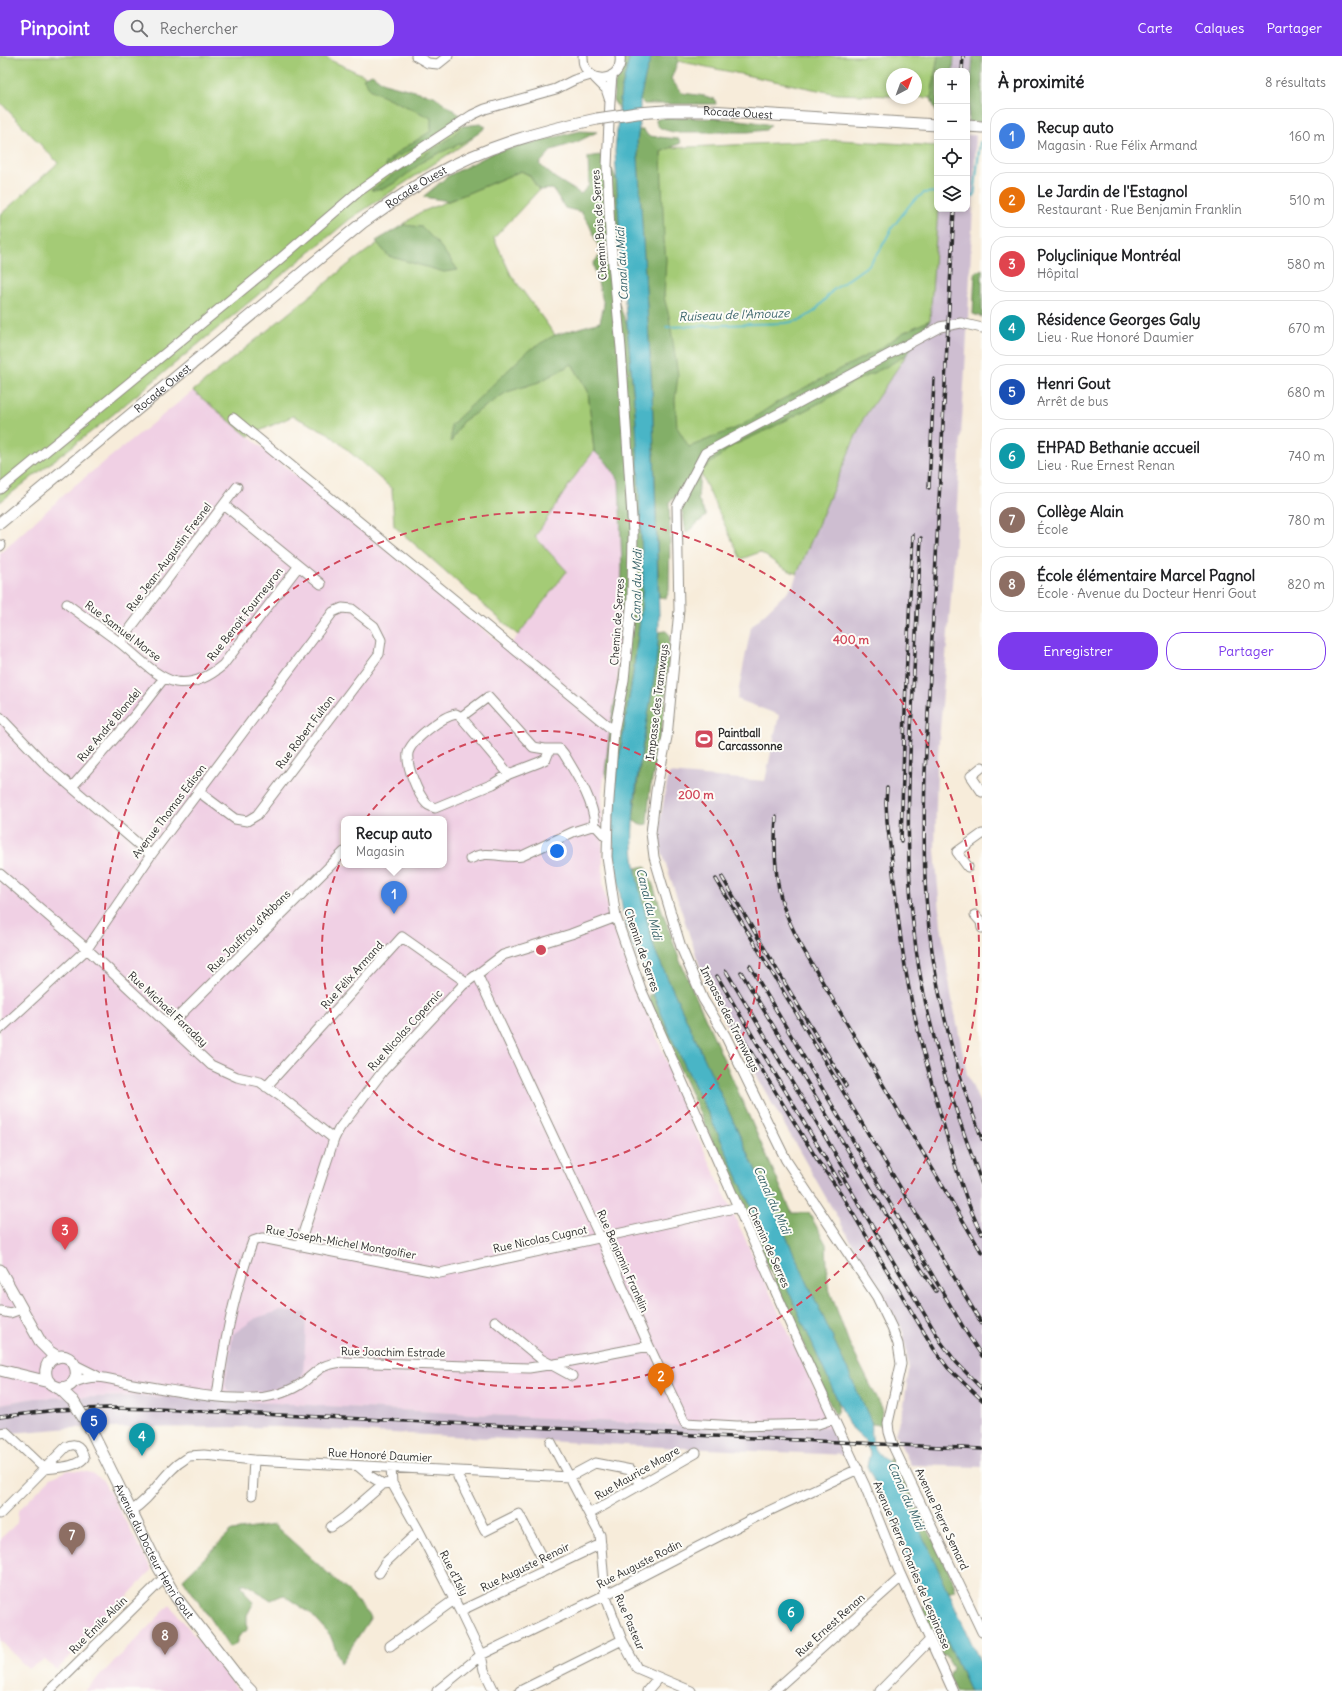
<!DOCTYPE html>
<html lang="fr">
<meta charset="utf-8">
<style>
:root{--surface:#fff;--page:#f2f2f2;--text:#202124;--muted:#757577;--line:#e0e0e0;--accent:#7c3aed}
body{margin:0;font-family:Delius,sans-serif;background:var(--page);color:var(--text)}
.controls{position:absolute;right:12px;top:12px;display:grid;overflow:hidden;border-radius:8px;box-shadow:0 2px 6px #0003}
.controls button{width:36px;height:36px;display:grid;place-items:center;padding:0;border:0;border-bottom:1px solid var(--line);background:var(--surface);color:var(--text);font:20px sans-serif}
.compass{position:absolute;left:886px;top:12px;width:36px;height:36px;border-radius:50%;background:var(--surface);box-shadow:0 2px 6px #0003;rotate:41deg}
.you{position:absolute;left:557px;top:795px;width:14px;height:14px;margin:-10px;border:3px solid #fff;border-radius:50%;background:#1a73e8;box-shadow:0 0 0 6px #1a73e833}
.badge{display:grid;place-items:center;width:26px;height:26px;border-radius:50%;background:var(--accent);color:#fff;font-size:13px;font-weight:700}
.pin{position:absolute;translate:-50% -33px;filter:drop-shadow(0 1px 2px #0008)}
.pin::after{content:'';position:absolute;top:21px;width:14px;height:12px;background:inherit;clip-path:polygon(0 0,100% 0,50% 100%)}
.popup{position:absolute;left:341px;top:760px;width:106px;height:52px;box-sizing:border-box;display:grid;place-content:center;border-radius:8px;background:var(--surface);filter:drop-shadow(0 1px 3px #0005);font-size:13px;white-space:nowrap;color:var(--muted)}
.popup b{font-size:15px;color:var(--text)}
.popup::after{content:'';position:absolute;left:50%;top:100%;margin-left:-8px;border:8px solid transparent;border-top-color:var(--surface)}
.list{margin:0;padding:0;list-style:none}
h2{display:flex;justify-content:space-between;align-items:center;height:52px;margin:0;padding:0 16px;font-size:17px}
h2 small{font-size:13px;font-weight:400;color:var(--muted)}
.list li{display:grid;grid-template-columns:26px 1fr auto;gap:12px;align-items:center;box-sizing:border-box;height:56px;margin:0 8px 8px;padding:0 8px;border:1px solid var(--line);border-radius:16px}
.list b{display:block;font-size:15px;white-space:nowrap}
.list p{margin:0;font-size:13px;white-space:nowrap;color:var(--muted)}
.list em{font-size:13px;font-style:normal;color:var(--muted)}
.actions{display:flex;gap:8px;padding:12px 16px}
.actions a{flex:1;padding:9px 0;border:1px solid var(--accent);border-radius:16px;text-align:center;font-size:14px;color:var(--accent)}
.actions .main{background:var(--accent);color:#fff}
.icon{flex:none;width:22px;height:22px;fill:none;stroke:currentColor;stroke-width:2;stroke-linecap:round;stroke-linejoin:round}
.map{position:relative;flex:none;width:982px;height:1635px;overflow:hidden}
header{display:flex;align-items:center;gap:24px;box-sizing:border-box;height:56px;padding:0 20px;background:var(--accent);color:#fff}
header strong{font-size:19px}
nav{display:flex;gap:22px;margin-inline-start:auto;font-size:14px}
.search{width:280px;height:36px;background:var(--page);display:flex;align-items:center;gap:10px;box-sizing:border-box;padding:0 14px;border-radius:16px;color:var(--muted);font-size:15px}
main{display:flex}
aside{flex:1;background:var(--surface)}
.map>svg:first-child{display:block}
.built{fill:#f0d0e4;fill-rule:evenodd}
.industrial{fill:#cebed1}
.green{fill:#a4cb76;stroke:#687b50}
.forest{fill:#83af67;stroke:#576d49}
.water{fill:#49b5c6;stroke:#3a7078}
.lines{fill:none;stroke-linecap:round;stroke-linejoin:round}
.stream{stroke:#49b5c6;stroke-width:2}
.minor-casing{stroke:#918c82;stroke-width:11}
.major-casing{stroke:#918c82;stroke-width:13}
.minor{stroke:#fff;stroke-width:9}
.major{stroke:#fff;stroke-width:11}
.rail-casing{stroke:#2b2b2b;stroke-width:3.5}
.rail{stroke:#fdfcf7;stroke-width:2;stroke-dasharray:6;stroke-linecap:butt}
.major-bridge-casing{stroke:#918c82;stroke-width:13;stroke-linecap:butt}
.major-bridge{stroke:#fff;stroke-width:11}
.ring{fill:none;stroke:#d1495b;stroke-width:2;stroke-dasharray:7 5}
.labels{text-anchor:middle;stroke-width:4;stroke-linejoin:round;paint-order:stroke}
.street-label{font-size:11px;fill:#2b2b2b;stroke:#fdfcf7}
.poi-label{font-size:11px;font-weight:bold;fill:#2b2b2b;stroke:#fdfcf7;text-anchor:start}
.water-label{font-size:12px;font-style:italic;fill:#376269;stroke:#fdfcf7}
.centre{fill:#d1495b;stroke:#fdfcf7;stroke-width:2}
.ring-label{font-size:12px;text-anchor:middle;font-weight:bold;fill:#d1495b;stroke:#fdfcf7;stroke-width:4;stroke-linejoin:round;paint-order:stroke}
</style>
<header>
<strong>Pinpoint</strong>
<div class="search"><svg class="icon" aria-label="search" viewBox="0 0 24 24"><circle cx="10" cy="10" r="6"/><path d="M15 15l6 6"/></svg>Rechercher</div>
<nav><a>Carte</a><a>Calques</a><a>Partager</a></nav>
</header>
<main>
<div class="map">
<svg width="982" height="1635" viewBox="0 0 982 1635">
<rect width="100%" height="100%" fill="#fdfcf7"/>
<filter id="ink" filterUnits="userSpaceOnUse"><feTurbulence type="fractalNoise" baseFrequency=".025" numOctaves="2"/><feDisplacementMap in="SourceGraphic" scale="8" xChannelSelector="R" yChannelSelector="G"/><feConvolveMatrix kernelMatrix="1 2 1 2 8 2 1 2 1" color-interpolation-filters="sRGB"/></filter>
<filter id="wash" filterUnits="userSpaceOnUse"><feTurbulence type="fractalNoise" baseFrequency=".012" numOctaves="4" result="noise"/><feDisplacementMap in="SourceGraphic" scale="16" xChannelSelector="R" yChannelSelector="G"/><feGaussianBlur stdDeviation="0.9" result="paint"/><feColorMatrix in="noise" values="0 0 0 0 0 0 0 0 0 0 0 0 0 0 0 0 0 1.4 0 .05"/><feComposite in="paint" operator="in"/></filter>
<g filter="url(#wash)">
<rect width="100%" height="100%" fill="#f7ecda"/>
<!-- built -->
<path class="built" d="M193,335L507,593L567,516L535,481L573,423L594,395L624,423L628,541L602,736L603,829L612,870L692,1068L832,1371L671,1369L149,1340L35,1342L0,1348V497L74,430ZM344,763H444V809H344Z
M69,1414L82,1415L91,1417L102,1423L152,1514L57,1614L45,1604L38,1607L28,1613L0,1584V1483L17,1467L18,1455L51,1422Z
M170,1549L239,1635H85Z"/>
<!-- industrial -->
<path class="industrial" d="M954,0H973L968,66H967V15H953Z
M967,79H976L968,262L953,517L937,709L935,794L941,869L951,938L967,1018L982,1052V1411L911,1409L895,1378L904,1349L909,1314L903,1276L718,953L700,911L657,781L669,717L765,725L779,659L737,643L751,571L793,530L797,518L863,363L930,264L938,153H967Z
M279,1255L306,1257L305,1291L303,1317L301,1322L286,1330L263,1335L237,1337L228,1335L225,1329L233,1278L256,1262Z
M149,1340L671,1369L832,1371L847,1399L662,1391L278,1371L70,1372L0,1378V1348L35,1342Z"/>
<!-- green -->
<path class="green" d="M0,0H326L330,4L454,60L473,82L350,163L105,365L0,446V159L58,107L0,46Z
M676,0H938L931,42L916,41V18H892V40L837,38L678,5Z
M840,84L937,90V153H938L930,264L863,363L797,518L783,512L760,496L741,503L698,412L675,392L664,246L661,96L668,92Z
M521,115L529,119L539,134L494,182L511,219L555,279L588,335L594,395L573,423L535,481L567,515L518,579L394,470L392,433L328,377L293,360L248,380L193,335L349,208L419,157Z"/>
<!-- forest -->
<path class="forest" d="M618,0H630L621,35L619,53L613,44Z
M652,0H676L678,5L671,23L682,37L705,40L715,43L716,48H644L640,44L646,16Z
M938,0H954L953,15H937V59L931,42Z
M973,0H982V67L968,66Z
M372,18L384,27L434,40L460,59L446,75L397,101L386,111V107L398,96L431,75V62L371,34L363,22Z
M661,62C697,62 735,61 771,69L766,74L748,76H673C666,74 656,73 656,64Z
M480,68L486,71C469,87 447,92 427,103C411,113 391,136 371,134C383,126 395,117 407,109C427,96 447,87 463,70Z
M638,74H644L648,80L679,83L681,87L661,96L664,184L666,203L664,241L669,260L678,319L675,344L677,371L689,391L741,370L779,345L879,293L904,276L930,264L906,299L884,312L853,326L829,342L771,372L732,390L700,416L698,443L706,460L686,477L683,458L675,441L669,446L670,478L669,535L666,542L659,541L652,334L637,85Z
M580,75L597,76L577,86L552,94L539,108L555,122L581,138L589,129L588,101L600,99L613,116L617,126L620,182L615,186L599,192L589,168L581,156L565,152L553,133L539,134L529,119L521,115L449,145L423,141L448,120L495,96Z
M403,169L422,171L440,190L458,214L444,216L388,200L376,185Z
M599,200L615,202L617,244L627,269L636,366L643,522L641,557L632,625L615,727L608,723L605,717L610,674L619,620L622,512L619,424L607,407L594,395L588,335L572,308L539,326L507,336L462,366L451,386V369L529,294L555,279L600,266L604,249L593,208Z
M982,213V261L973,258L975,217Z
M666,575L670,579L667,631L660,687L650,733L647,768L640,769L633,764C640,701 651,639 659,576Z
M646,810L680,905L792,1157H809L826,1188L828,1230L849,1287L882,1352L881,1369L872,1368L655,895L637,825L636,812Z
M653,938L673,985L721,1084L838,1345V1354L835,1359L650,946L649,939Z
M890,1401H897L914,1441L917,1451L955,1528L954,1535L948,1537L888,1406Z
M274,1469L349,1536L371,1561L341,1607L330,1579L310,1557L283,1539L271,1544L246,1528H241L247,1539L254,1546L247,1559V1574L239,1580L236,1588L229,1591L183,1523L232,1475Z
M926,1549L932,1551L970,1635H956L949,1621L953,1612L946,1600H940L921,1558V1553Z"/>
<!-- water -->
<path class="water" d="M630,0H652L646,17L640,44V64L637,85L652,334L659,560C659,630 636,698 633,767C630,810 645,855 655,895L870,1363C873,1370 871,1374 872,1381C872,1396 883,1400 891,1409L982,1610V1635H970L956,1604L867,1410L870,1397L864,1383L849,1369L827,1321L721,1084L673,985L630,883L623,857L614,799L612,771L615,727L632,625L641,557L643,522L636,366L621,202L615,95L621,35Z"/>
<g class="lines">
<!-- stream -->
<path class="stream" d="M967,138L974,140L980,86
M666,271L786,267L801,264L815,255L832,235L870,208L880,194L892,172L912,146L924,137L937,136"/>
</g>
</g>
<g filter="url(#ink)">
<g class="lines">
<defs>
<path id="minor" d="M416,0L428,7L438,8L448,0
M583,0C582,31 624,28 620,0
M595,22L606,33L610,45L612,19
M610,45L607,110L610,175L621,292L633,477L632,543L624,624L614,675L608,758L607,801L616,861L641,933L795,1279L865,1430L899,1515L953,1635
M982,272L961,267L940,271L705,397L677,450L679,554L667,681L656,735L651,777L654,801L681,891L703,943L725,979L786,1104L877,1241L892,1272L898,1288L901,1308L888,1367L889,1376L894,1392L982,1576
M233,362L614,675
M0,433L274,208L358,136L393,111L472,59L485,53L556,33L574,24L591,19
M224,449L321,528
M0,490L1,489
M67,548C84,561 102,573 119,586C135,598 156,622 176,626C194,629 210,620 223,609L298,511
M120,586L237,431
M0,661L46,709L151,799
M461,661L456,658C443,660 411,684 408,697C406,710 418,739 427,748C429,750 433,751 435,752L493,728L509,718L540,706L546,703L550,693
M982,711L971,720L982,736
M509,718L461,661L488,641L533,691L545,693H560L564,698C577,720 593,743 595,769
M72,731L136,658L164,622
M470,803C488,793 502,803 522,800L573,776L595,769L607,782
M968,811L957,796L982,778
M0,818L87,893L211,1009L237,1021L260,1026L280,1040L334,1083
M975,859L981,866L982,872
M477,918L601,1183L649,1290L685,1367L737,1370L818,1368L833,1363
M170,969L344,796
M0,973L87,893L151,799L333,556L342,552L352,553L374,570L381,584L379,598L257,759L247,765L235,763L199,736
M266,1031L402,881L466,926
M299,1190L334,1083L339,1073L383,1015L463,929L503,899L571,878L616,861
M0,1255L10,1257L21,1253
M495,1265L541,1303L572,1320
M75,1309L97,1320
M73,1327C99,1315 111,1325 138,1329C175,1334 214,1344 252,1342C268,1342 286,1337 299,1329C319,1316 316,1309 343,1306L529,1312L561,1307L649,1290
M217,1340C224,1287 234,1235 253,1185L262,1182L440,1217L739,1151
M0,1377L6,1376L45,1413
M551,1386L600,1479L605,1539L622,1584L637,1612L691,1635
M189,1400L204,1399L254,1404L569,1421L595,1407L631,1414L640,1428
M358,1410L370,1420L383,1428
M391,1412L392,1427L419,1475L460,1555L481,1599L484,1614L494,1635
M458,1415V1421L485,1475L519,1458L548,1513
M252,1439L254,1404
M131,1455C153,1442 163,1416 185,1403
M0,1458L66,1391C77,1385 81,1392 84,1402C75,1412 58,1411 45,1413
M589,1458L696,1397
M331,1471L345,1461L383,1428L392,1427
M379,1517L386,1506L419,1475
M460,1555L601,1488
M390,1590L454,1544
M49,1635L164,1522
M437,1635L481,1599L605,1539L754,1462L858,1413
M520,1635L622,1584
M647,1635L658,1622
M774,1635L898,1524L902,1522
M880,1635L930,1584"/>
<g id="major">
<path id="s1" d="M665,55H709L937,69"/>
<path d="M967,70L982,71"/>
<path id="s2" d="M0,467L362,167C385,151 408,134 433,120C483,91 540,75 597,63"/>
<path d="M0,1214L41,1287L50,1296L58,1301"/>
<path d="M0,1314L49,1326"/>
<path d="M58,1332C88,1333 77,1291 54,1302C44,1307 43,1321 51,1328C54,1330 57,1331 59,1332C64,1336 68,1341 73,1345"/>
<path id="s3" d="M90,1372L159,1512L176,1541L241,1625L251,1635"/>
</g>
</defs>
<!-- minor casing -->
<use href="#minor" class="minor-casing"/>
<!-- major casing -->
<use href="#major" class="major-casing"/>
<!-- minor -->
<use href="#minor" class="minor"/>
<!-- major -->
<use href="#major" class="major"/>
<defs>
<path id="rail" d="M962,15L963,0
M954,153L925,716C924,758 923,799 926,841C932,923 952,1005 982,1083
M929,432L934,323
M921,482C918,539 915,596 912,653C908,734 905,812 916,893C927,974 954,1051 982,1128
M887,732L886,747L887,765C893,808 896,853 903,897C911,954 927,1011 943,1067C954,1105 964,1143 982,1178
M776,760C774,789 774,818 782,846C786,860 793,873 799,886L982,1197
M901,785L906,623L913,479
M722,821L846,1030
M716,823L982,1268
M750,910L966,1276L982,1300
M726,915L848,1119
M741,916L901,1183L936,1235
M717,920L840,1127
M708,926L818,1105L840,1136L934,1293L948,1312L982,1344
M840,1116L941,1286L956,1306L982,1333
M0,1361L56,1354L108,1352L158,1353L982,1393"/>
</defs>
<!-- rail casing -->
<use href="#rail" class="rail-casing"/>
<!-- rail -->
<use href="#rail" class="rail"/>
<defs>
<path id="major-bridge" d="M597,63L637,57L665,55
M73,1345L90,1372"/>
</defs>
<!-- major-bridge casing -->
<use href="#major-bridge" class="major-bridge-casing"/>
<!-- major-bridge -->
<use href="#major-bridge" class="major-bridge"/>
</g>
</g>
<!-- distance rings -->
<g class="ring">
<circle cx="541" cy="894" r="219"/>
<circle cx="541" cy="894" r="438"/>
</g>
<!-- icons -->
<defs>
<symbol id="stadium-square" viewBox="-11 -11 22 22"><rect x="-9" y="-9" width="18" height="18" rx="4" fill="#d1495b" stroke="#fdfcf7"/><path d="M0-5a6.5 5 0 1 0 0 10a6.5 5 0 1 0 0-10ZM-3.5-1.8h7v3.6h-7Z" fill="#fff"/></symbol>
</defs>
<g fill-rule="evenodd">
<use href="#stadium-square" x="693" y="672" width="22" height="22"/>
</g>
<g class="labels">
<!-- street labels -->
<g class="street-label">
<text dy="4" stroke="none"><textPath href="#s1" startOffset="73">Rocade Ouest</textPath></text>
<text dy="4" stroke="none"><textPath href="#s2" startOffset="535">Rocade Ouest</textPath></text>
<text transform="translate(599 169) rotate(-94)" y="4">Chemin Bois de Serres</text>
<text dy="4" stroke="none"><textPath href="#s2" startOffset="211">Rocade Ouest</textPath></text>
<text transform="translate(169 501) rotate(-53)" y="4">Rue Jean-Augustin Fresnel</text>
<text transform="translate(245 558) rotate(-52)" y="4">Rue Benoit Fourneyron</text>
<text transform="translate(617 566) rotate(-86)" y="4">Chemin de Serres</text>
<text transform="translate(123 575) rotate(37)" y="4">Rue Samuel Morse</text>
<text transform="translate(657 646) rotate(-83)" y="4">Impasse des Tramways</text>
<text transform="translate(109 669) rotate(-50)" y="4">Rue André Blondel</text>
<text transform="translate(305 676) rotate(-53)" y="4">Rue Robert Fulton</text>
<text transform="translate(169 755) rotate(-53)" y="4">Avenue Thomas Edison</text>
<text transform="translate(249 875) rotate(-45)" y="4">Rue Jouffroy d'Abbans</text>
<text transform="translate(642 894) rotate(71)" y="4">Chemin de Serres</text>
<text transform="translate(352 919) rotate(-48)" y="4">Rue Félix Armand</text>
<text transform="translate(168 953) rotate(43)" y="4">Rue Michaël Faraday</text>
<text transform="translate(730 963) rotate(63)" y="4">Impasse des Tramways</text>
<text transform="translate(405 974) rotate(-48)" y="4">Rue Nicolas Copernic</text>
<text transform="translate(540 1183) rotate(-12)" y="4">Rue Nicolas Cugnot</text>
<text transform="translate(341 1186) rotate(10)" y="4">Rue Joseph-Michel Montgolfier</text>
<text transform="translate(769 1191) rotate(66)" y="4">Chemin de Serres</text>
<text transform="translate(623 1205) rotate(66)" y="4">Rue Benjamin Franklin</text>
<text transform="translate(393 1296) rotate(1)" y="4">Rue Joachim Estrade</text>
<text transform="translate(380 1399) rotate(3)" y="4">Rue Honoré Daumier</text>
<text transform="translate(637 1417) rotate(-30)" y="4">Rue Maurice Magre</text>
<text transform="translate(942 1463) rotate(65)" y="4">Avenue Pierre Semard</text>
<text dy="4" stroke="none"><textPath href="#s3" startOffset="139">Avenue du Docteur Henri Gout</textPath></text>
<text transform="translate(639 1508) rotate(-27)" y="4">Rue Auguste Rodin</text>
<text transform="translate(912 1509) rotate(67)" y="4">Avenue Pierre Charles de Lespinasse</text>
<text transform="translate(525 1511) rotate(-26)" y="4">Rue Auguste Renoir</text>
<text transform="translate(454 1517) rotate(63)" y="4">Rue d'Isly</text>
<text transform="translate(630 1566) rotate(67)" y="4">Rue Pasteur</text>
<text transform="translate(98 1569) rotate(-45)" y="4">Rue Émile Alain</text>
<text transform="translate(830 1569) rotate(-42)" y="4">Rue Ernest Renan</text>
</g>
<!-- poi labels -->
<g class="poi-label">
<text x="718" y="681">Paintball<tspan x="718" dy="13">Carcassonne</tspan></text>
</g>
<!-- water labels -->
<g class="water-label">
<text transform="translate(622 208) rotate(-93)" y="4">Canal du Midi</text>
<text transform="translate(734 259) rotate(-2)" y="4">Ruiseau de l'Amouze</text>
<text transform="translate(637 530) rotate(-89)" y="4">Canal du Midi</text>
<text transform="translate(649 848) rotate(76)" y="4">Canal du Midi</text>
<text transform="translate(772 1144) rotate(66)" y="4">Canal du Midi</text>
<text transform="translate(906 1440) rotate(66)" y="4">Canal du Midi</text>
</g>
</g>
<circle cx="541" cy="894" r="6" class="centre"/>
<g class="ring-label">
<text x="851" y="588">400 m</text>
<text x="696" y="743">200 m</text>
</g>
</svg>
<div class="controls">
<button>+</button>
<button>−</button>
<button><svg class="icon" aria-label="locate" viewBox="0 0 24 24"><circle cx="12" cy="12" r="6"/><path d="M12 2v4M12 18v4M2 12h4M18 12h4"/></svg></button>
<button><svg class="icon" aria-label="layers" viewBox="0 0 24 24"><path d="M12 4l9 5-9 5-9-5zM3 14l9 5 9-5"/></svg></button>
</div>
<svg class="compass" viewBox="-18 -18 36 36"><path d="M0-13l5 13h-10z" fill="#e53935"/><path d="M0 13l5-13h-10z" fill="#757577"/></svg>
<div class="you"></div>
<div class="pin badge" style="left:394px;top:858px;background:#3f7fe0">1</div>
<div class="popup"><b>Recup auto</b>Magasin</div>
<div class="pin badge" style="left:661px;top:1340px;background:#e8710a">2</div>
<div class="pin badge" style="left:65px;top:1194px;background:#e0444e">3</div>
<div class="pin badge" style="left:142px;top:1400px;background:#0f9aa8">4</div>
<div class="pin badge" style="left:94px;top:1385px;background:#1a4fb4">5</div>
<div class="pin badge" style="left:791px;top:1576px;background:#0f9aa8">6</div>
<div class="pin badge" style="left:72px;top:1499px;background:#8d6e63">7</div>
<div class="pin badge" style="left:165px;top:1599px;background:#8d6e63">8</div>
</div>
<aside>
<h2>À proximité<small>8 résultats</small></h2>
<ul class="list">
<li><span class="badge" style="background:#3f7fe0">1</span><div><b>Recup auto</b><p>Magasin · Rue Félix Armand</p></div><em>160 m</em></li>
<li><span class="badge" style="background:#e8710a">2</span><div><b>Le Jardin de l'Estagnol</b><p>Restaurant · Rue Benjamin Franklin</p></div><em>510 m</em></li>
<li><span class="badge" style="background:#e0444e">3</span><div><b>Polyclinique Montréal</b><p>Hôpital</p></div><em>580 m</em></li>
<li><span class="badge" style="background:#0f9aa8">4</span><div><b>Résidence Georges Galy</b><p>Lieu · Rue Honoré Daumier</p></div><em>670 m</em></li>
<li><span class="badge" style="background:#1a4fb4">5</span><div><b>Henri Gout</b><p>Arrêt de bus</p></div><em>680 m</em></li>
<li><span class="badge" style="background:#0f9aa8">6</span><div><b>EHPAD Bethanie accueil</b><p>Lieu · Rue Ernest Renan</p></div><em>740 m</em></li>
<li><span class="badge" style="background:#8d6e63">7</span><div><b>Collège Alain</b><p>École</p></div><em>780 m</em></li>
<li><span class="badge" style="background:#8d6e63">8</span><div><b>École élémentaire Marcel Pagnol</b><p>École · Avenue du Docteur Henri Gout</p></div><em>820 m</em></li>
</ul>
<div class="actions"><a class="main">Enregistrer</a><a>Partager</a></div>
</aside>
</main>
